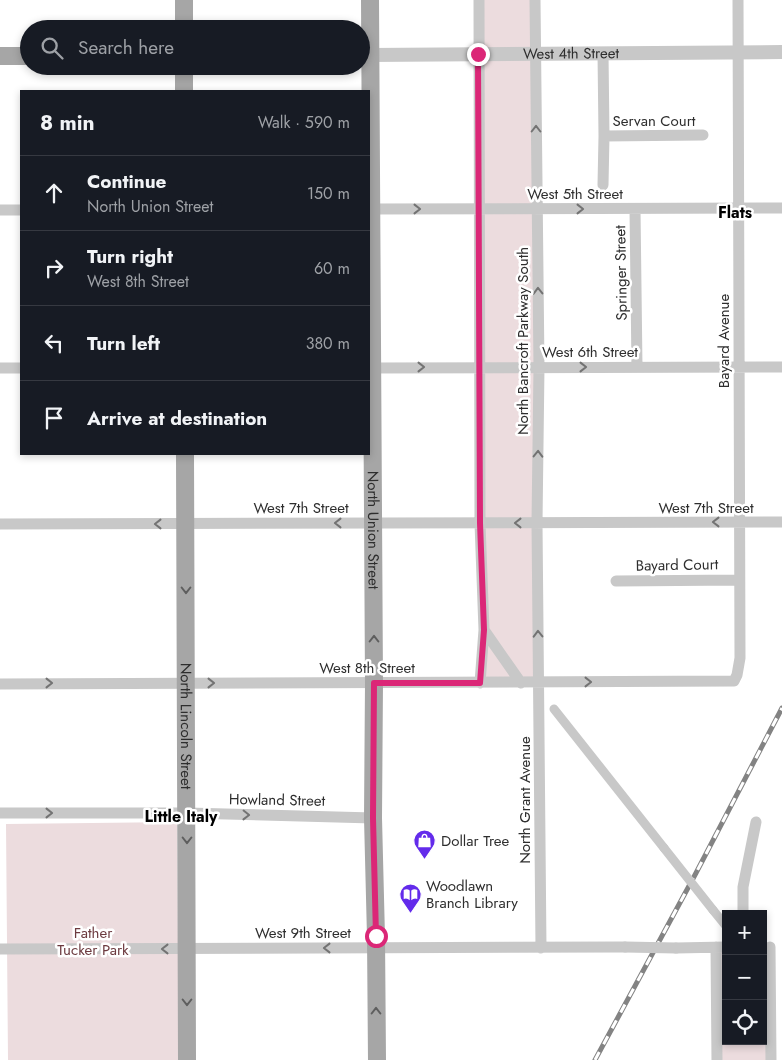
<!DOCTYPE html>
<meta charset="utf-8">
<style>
:root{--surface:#171b24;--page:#242831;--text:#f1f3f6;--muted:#9ea1a6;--line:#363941}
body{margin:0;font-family:Jost,sans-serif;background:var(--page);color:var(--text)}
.controls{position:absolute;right:15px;bottom:15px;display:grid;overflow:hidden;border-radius:0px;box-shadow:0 2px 8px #0003}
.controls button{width:45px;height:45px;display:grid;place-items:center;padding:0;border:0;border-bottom:1px solid var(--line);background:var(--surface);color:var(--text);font:25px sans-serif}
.stop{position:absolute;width:15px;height:15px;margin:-11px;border:4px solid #db2777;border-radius:50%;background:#fff}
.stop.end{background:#db2777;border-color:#fff;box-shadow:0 1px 5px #0008}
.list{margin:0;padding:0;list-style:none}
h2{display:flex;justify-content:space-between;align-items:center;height:65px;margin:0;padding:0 20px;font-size:21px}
h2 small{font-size:16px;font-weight:400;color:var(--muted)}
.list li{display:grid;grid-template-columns:32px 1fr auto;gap:15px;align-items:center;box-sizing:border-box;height:75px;padding:0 20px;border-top:1px solid var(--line)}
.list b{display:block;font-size:19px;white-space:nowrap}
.list p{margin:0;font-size:16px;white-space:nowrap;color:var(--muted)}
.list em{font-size:16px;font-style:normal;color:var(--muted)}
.icon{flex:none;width:28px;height:28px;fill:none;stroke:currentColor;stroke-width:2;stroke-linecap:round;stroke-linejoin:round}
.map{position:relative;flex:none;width:782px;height:1060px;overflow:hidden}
.search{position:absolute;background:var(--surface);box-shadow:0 2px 8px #0003;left:20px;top:20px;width:350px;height:55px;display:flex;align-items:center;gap:12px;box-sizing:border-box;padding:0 18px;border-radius:28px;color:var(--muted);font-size:19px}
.panel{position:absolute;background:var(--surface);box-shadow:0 2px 8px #0003;left:20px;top:90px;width:350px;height:365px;border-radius:0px}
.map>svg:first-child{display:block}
.park{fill:#ecdcde}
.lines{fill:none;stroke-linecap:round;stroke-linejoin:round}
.pedestrian{stroke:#c8c8c8;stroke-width:9}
.minor{stroke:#c8c8c8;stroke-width:11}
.tertiary{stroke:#c8c8c8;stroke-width:14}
.primary{stroke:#a6a6a6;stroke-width:18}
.rail-casing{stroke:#838383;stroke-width:5}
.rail{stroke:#fff;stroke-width:3;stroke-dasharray:9;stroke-linecap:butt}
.pedestrian-bridge{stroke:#c8c8c8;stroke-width:9}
.minor-bridge{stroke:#c8c8c8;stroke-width:11}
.oneway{stroke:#737373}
.oneway2{stroke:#5e5e5e}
.route{stroke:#db2777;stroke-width:6}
.labels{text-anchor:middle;stroke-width:5;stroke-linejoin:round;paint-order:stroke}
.street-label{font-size:15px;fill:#2e2e2e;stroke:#fff}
.poi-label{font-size:15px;fill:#2e2e2e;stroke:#fff;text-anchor:start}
.park-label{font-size:15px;fill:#6c3a3f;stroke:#fff}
.neighbourhood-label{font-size:16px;font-weight:bold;fill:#000;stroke:#fff}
</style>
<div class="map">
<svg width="782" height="1060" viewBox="0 0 782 1060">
<rect width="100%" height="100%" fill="#fff"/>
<!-- park -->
<path class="park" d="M479,0H535L539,683H480Z
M177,822L179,1060H8L6,824Z
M716,947H726V1041H763V947H770L771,1060H717Z"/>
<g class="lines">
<!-- pedestrian -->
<path class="pedestrian" d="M554,709L664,848
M713,910L726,926"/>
<!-- minor -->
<path class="minor" d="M479,0L480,523L484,630L480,683
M535,0L539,367L537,523L541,948
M603,53L604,136L603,185
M604,136L703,135
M369,209L782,208
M635,209L637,367
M0,210H21
M0,368H21
M369,368L782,367
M0,524L782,522
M616,581L739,580
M484,630L521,683
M0,684L734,681L737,675L740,658L738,0
M0,813H187L373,818
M743,914V887L756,822
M716,947L717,1060
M770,947L771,1060
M676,948L726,947
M0,949L625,947"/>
<!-- tertiary -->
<path class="tertiary" id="s1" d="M369,55L782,52"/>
<!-- primary -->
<g class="primary">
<path d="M184,0V29"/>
<path id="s2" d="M370,0L374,683L373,818L376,937L377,1060"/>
<path d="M0,56H29"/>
<path d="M184,66V91"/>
<path id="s3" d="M185,454L187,1060"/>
</g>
<defs>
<path id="rail" d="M595,1060L696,873L782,708"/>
</defs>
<!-- rail casing -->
<use href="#rail" class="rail-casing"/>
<!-- rail -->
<use href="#rail" class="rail"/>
<!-- pedestrian-bridge -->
<path class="pedestrian-bridge" d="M664,848L713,910"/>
<!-- minor-bridge -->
<path class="minor-bridge" d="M625,947L676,948"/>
</g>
<!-- one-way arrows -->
<defs><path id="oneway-chevron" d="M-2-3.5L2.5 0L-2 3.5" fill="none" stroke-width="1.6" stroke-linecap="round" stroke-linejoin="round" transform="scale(1.25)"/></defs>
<g class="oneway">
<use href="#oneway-chevron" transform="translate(536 129) rotate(-90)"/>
<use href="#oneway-chevron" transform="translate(417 209)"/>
<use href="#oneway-chevron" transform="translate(580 209)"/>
<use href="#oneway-chevron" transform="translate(538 291) rotate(-91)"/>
<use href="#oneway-chevron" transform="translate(421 367)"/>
<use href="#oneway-chevron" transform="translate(583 367)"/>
<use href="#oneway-chevron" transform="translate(538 454) rotate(-89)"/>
<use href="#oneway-chevron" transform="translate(716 522) rotate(180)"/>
<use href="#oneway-chevron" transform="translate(338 523) rotate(180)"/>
<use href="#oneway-chevron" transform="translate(518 523) rotate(180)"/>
<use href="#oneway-chevron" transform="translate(158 524) rotate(180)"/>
<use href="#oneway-chevron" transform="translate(538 634) rotate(-91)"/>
<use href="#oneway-chevron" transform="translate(588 682)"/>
<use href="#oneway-chevron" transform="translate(49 683)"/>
<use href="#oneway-chevron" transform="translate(211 683)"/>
<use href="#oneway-chevron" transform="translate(49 813)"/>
<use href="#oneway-chevron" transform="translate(246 815) rotate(1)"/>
<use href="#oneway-chevron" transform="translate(327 948) rotate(180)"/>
<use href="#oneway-chevron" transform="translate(165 949) rotate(180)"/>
</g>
<g class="oneway2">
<use href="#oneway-chevron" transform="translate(186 590) rotate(90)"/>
<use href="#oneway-chevron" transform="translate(374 639) rotate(-90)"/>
<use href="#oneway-chevron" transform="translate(187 840) rotate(90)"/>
<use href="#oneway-chevron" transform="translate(187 1002) rotate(90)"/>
<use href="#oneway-chevron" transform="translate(376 1011) rotate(-90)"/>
</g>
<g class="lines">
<!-- route -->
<path class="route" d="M376,936L373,818L374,683H480L484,630L480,523L478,54"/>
</g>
<!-- icons -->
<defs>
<symbol id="shop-pin" viewBox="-11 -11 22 30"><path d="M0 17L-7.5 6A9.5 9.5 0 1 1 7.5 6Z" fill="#632beb" stroke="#fff"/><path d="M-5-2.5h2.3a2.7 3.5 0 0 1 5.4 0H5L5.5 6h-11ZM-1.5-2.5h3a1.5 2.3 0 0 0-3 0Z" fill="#fff"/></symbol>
<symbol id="library-pin" viewBox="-11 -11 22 30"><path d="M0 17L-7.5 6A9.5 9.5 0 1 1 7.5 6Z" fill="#632beb" stroke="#fff"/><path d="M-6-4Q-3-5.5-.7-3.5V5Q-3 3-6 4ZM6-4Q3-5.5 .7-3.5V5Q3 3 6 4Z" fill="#fff"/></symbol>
</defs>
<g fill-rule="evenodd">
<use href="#shop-pin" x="412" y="828" width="25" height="34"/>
<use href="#library-pin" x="398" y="882" width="25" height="34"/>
</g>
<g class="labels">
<!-- street labels -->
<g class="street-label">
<text dy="5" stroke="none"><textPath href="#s1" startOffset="202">West 4th Street</textPath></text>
<text x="654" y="126">Servan Court</text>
<text x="575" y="199">West 5th Street</text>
<text transform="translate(621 273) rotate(-91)" y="5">Springer Street</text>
<text transform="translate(523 341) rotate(-90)" y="5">North Bancroft Parkway South</text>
<text transform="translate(724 341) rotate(-90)" y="5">Bayard Avenue</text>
<text x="590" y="357">West 6th Street</text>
<text x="301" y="513">West 7th Street</text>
<text x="706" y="513">West 7th Street</text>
<text dy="5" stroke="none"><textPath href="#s2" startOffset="530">North Union Street</textPath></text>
<text transform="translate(677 565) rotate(-1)" y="5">Bayard Court</text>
<text x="367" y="673">West 8th Street</text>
<text dy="5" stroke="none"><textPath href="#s3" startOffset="272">North Lincoln Street</textPath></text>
<text transform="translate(277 800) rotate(1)" y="5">Howland Street</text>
<text transform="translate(525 800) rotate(-90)" y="5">North Grant Avenue</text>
<text x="303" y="938">West 9th Street</text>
</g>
<!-- poi labels -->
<g class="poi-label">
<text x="441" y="846">Dollar Tree</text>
<text x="426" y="891">Woodlawn<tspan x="426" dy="17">Branch Library</tspan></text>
</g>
<!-- park labels -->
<g class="park-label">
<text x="93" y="938">Father<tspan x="93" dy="17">Tucker Park</tspan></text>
</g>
<!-- neighbourhood labels -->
<g class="neighbourhood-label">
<text x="735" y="218">Flats</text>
<text x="181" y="822">Little Italy</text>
</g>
</g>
</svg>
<div class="controls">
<button>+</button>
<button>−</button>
<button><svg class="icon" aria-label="locate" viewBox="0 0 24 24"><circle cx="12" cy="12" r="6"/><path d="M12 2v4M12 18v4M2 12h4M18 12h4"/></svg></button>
</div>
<div class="stop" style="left:376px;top:936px"></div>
<div class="stop end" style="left:478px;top:54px"></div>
<div class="search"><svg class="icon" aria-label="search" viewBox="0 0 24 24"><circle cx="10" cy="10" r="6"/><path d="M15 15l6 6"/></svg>Search here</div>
<section class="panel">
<h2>8 min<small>Walk · 590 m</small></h2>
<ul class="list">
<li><svg class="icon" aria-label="ahead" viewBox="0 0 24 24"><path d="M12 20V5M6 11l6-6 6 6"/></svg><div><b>Continue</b><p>North Union Street</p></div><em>150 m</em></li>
<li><svg class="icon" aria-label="right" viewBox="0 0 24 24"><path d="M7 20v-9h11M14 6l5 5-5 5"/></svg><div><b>Turn right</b><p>West 8th Street</p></div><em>60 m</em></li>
<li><svg class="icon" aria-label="left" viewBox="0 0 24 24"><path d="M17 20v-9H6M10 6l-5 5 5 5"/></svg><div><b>Turn left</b></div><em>380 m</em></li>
<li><svg class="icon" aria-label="arrive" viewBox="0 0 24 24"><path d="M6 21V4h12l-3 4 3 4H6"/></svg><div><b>Arrive at destination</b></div></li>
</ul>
</section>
</div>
